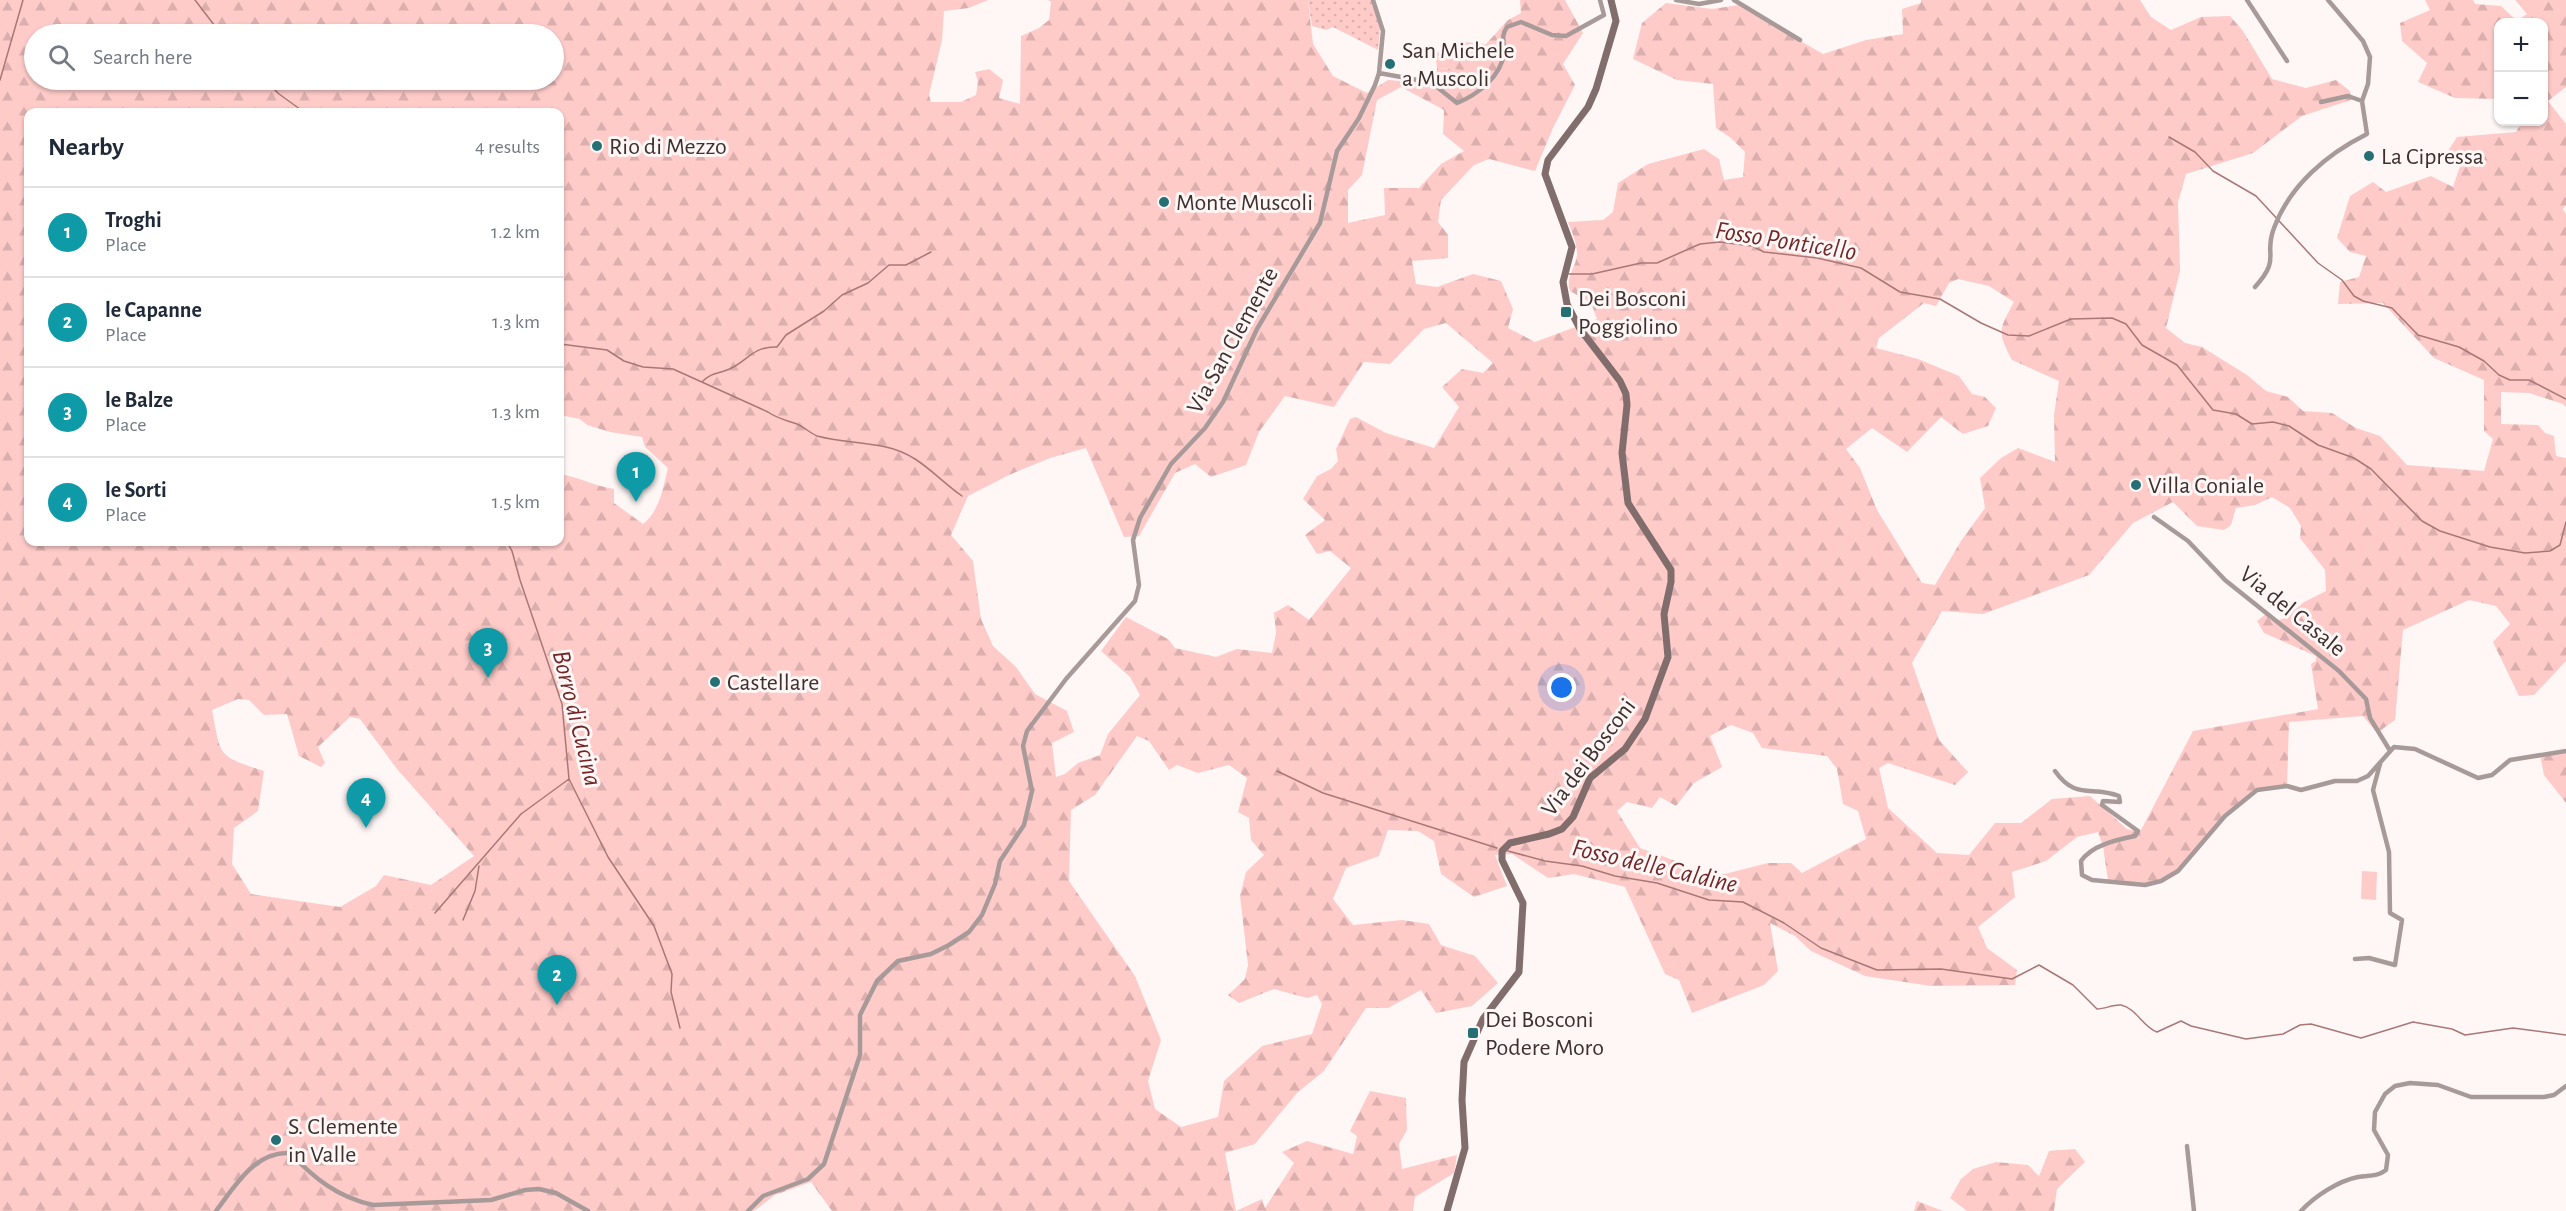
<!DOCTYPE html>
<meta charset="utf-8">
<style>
:root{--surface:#fff;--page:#f6f6f7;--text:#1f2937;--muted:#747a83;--line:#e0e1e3;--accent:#257075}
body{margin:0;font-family:"Alegreya Sans",sans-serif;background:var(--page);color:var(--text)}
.controls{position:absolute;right:18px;top:18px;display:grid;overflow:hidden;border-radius:12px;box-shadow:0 2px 4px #0004}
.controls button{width:54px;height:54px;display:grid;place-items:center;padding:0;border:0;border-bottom:2px solid var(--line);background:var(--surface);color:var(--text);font:30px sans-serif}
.you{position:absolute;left:1562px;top:688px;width:21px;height:21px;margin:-15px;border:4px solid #fff;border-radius:50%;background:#1a73e8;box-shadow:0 0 0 9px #1a73e833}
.badge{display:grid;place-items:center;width:39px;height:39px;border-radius:50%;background:var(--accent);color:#fff;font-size:20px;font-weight:700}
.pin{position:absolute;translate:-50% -50px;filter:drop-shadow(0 2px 3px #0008)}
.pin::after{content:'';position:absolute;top:32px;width:21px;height:18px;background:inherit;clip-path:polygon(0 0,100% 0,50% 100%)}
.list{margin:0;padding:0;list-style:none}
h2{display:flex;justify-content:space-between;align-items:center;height:78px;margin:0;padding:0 24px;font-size:26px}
h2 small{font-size:20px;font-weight:400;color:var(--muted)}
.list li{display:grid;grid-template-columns:39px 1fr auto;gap:18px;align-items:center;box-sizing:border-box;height:90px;padding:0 24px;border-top:2px solid var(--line)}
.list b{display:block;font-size:22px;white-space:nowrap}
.list p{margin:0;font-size:20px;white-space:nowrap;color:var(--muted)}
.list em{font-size:20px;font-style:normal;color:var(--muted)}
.icon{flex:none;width:33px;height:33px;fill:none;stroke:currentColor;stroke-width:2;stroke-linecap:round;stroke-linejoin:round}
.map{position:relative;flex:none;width:2566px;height:1211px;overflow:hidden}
.search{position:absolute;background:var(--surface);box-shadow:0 2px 4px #0004;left:24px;top:24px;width:540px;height:66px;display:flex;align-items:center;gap:15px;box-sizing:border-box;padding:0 21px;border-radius:33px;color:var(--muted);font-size:22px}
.panel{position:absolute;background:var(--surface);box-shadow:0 2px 4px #0004;left:24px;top:108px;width:540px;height:438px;border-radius:12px}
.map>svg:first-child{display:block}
.grass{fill:url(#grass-dots)}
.forest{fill:url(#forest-firs);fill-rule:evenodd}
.pitch{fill:#fecbc9}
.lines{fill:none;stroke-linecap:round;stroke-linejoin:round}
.stream{stroke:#a97876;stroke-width:1.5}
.minor{stroke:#a89a99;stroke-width:4.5}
.secondary{stroke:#816d6c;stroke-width:7}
.poi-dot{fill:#257075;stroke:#fef7f6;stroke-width:2}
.labels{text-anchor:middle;stroke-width:6;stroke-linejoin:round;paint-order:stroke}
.poi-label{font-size:24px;fill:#3d302f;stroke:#fef7f6;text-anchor:start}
.street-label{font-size:24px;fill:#3d302f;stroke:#fef7f6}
.water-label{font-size:26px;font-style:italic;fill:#722629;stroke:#fef7f6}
</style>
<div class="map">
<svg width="2566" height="1211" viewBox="0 0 2566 1211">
<defs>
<pattern id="grass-dots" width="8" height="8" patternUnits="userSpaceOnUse" patternTransform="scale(1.5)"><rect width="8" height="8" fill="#fecbc9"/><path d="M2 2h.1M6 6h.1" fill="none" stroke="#dbafad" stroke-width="1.8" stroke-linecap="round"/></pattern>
<pattern id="forest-firs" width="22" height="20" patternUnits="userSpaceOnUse" patternTransform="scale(1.5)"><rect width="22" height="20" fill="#fecbc9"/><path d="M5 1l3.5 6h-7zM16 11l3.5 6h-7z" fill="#dbafad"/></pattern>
</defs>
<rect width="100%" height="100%" fill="#fef7f6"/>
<!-- grass -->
<path class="grass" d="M1308,0H1371L1380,28L1378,50L1333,27L1326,30L1312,26Z
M1437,68L1465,70L1464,81L1436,79Z"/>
<!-- forest -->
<path class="forest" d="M0,0H988L969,8L944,11L942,40L929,95L931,102H961L976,95L978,81L975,72L989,69L1003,80L999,98L1020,104L1021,36L1039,28L1049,20L1051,2L1048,0H1308L1313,44L1333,76L1367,93L1388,80L1424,83L1436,79L1464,80L1465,70L1437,68L1435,53L1453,49V41L1486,44L1508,20L1521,13L1520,0H1565L1583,33L1563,64L1575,85L1553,128L1535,171L1489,159L1474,165L1441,200L1438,222L1448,235V258L1412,261L1416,284L1437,287L1473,274L1501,281L1513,309L1508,328L1535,342L1597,319L1591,303L1570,291C1565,276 1576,269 1577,254C1577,243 1572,232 1568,222L1603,220L1613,212L1618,183L1648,164L1704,149L1719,159L1724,180L1743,177L1745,152L1731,138L1716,128L1713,84L1677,80L1633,59L1642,23L1666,3L1712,9L1739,5L1823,54L1866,40L1903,34L1902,9L1921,3V0H2140L2151,17L2171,30L2201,17L2230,16L2243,31L2272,79L2306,88L2336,80L2350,91L2351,100L2302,116L2253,153L2186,174L2178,202L2180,271L2166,328L2185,343L2202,347L2247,375L2266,391L2288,397L2303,411L2332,413L2356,428L2380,436L2407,465L2484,471L2493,439L2484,431V380L2434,358L2383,303L2338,304L2340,282L2359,277L2366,256L2350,252L2337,238L2350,196L2373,182L2386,192L2431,176L2453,187L2462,160L2448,151L2457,137L2516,132L2522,122H2544V22H2498V99L2455,98L2418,82L2427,63L2402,41L2400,23L2430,10L2425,0H2473L2475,4L2501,6L2517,21L2527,14L2515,0H2566V87L2548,101L2566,124V205L2563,209L2566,214V407L2563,404L2529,393L2501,392V424L2538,425L2545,433L2554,436L2556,456L2566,458V661L2534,695L2519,696L2493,642L2510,624L2496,606L2469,600L2403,630L2395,720L2377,733L2363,716L2289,722L2287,786L2257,790L2225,816L2178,871L2145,885L2108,881L2103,846L2098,832L2077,837L2046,861L2012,872L2015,897L1978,927L1987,948L2017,970L2015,985L1931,986L1865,976L1811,951L1795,936L1770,923L1778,971L1764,985L1692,1013L1679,980L1665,974L1625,887L1574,874L1548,878L1512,854L1495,855L1507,886L1474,897L1441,874L1434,841L1418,831L1388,830L1379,856L1346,868L1333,899L1353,925L1402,920L1429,924L1441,945L1475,956L1498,983L1472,1006L1436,1013L1421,990L1388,1008H1366L1324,1071L1297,1093L1255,1144L1225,1153L1236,1211H832L811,1182L775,1195L754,1211H0ZM34,34H554V80H34ZM1401,87L1444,110L1443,134L1464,151L1441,164L1419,188H1384L1385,215L1348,223V190L1362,175L1377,100ZM28,112H560V415L580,419L587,425L610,432L642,437L645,447L668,468C663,487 660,511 643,524L614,503V489C594,486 579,477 560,474V542H28ZM1958,279L1989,286L2014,302C1999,329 1997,332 2012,360L2059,381L2054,415L2055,462L2018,448L2001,458L1980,478L1985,508L1961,541L1935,585L1922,583L1877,510L1860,468L1846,449L1872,428L1907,452L1941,417L1963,434L1988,426L1996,408L1985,397L1972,394L1959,376L1918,359L1876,348L1879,338L1924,303L1936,306L1949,283ZM1446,323L1493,363L1483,373L1462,369L1442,387L1459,407L1434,448L1386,433L1356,417L1350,419L1336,449L1338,461L1331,469L1317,476L1303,499L1325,520L1305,535L1317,554L1330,551L1351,568L1309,620L1288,605L1274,613L1276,633L1272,653L1237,649L1216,657L1175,648L1168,639L1126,617L1101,651L1130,677L1140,695L1108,734L1100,755L1078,763L1065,774L1056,777L1052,743L1074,732L1067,711L1035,694L1016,667L993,646L981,619L973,561L951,535L968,496L1009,475L1050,458L1086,448L1124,537L1139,536L1175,473L1195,464L1211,477L1246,465L1259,432L1285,396L1334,407L1364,362L1390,364L1424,329ZM2272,497L2290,508L2301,526L2300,538L2325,570L2326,591L2304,602L2285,618L2279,620L2266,614L2257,621L2264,633L2316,656V661L2311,664L2318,709L2193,731L2140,832L2127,829L2090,796L2052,799L2021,823H1995L1969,855L1937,853L1888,808L1879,768L1888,763L1955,785L1968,772L1939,740L1912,663L1942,611L1983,614L2089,575L2133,523L2173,502L2197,526L2224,530L2231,525L2236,508L2255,505ZM238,699L249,700L264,715L287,714L299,756L321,767L325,763L318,747L350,717L360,719L397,769L474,856L431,885L384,875L376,886L340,907L251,894L232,864L234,828L258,811L264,771C217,756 221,757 212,710ZM1731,725L1753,733L1762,748L1827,756L1837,769L1843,804L1858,811L1866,839L1802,873L1791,863H1768L1705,879L1684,864L1640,848L1617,811L1627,802L1652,808L1660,797L1676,806L1694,783L1722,767L1710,736ZM1137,736L1149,741L1169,770L1177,765L1198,773L1229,765L1247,778L1238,812L1249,818L1251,840L1264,855L1246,872L1240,896L1248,965L1245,979L1228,995L1239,1003L1274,989L1307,998L1317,995L1322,1004L1312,1034L1262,1046L1224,1081L1218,1117L1181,1127L1155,1109L1148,1081L1161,1040L1135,976L1069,881L1071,810L1095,795Z
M2566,751V803L2544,775L2540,755Z
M1370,1091L1406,1098L1407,1130L1399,1144L1402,1169L1457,1155L1454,1173L1415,1197L1413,1211H1236L1262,1199L1265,1208L1294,1163L1282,1152L1307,1141L1353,1154L1357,1136L1350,1131Z
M2075,1149L2085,1162L2057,1189L2054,1211H1967L1950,1198L1961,1179L1973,1169L1996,1162L2028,1165L2039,1176L2049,1151Z
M1917,1201L1943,1211H1914Z"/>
<!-- pitch -->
<path class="pitch" d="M2362,871L2377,872L2376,900L2361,899Z"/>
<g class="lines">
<!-- stream -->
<path class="stream" d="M195,0L221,34
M0,80L23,0
M265,80L279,94L304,112
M2169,137L2195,152L2213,171L2256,196L2318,263L2342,280L2354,296L2363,301L2392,308L2418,335L2459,347L2484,361L2499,375L2510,380H2529L2566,399
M1569,274H1592L1641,263H1657L1700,244L1720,242L1752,246L1764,252L1817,258L1861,268L1900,292L1940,299L1981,323L2008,335L2029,336L2071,319L2112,318L2126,324L2142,345L2177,365L2213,410L2236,414L2252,424L2273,422L2289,426L2318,445L2354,458L2371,469L2422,521L2440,531L2490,547L2525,553L2550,551L2560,545L2566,522
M560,344L607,350L624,361L643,367L673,369L768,412C778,419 786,420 797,424C804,427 810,433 817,436C839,442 863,442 886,447C919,454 935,477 962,496
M702,382C711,373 716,374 727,370C747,363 751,346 777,347L786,335L824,311L842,295L868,283L889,265H906L931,252
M507,542L512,551L520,580L562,704L569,779L608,857L654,926L672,974L671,992L680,1028
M1277,771L1323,793L1497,848
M1508,851L1545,861L1582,866L1615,876L1657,883L1709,900L1743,902L1784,923L1821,948L1877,970L1941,969L2012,979L2039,965L2073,985L2097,1009C2105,1009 2114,1004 2121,1005C2136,1008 2143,1027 2157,1032L2181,1021L2191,1026L2246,1039L2283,1034L2300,1025L2311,1024L2361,1038L2413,1022L2452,1029L2465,1035L2513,1028L2566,1035
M435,913L521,814L569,779
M463,920L475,891L479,866"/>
<!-- minor -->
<path class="minor" d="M1676,0L1699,4L1721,0
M1734,0L1800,40
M2247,0L2287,61
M1379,73L1423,81L1437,87L1457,103C1477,95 1501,77 1504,53C1505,43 1500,37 1507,27L1521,22L1552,35L1566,36L1604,15L1600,0
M2321,102L2348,96L2362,101
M2255,287C2282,257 2263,256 2274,228C2290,185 2327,154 2367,134L2362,101L2368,84L2370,57L2363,41L2328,0
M2154,517L2188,541L2225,580L2339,671L2366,699L2370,718L2389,749
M2055,771C2076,801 2092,785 2119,796L2120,802L2103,801L2102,805L2138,831L2135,836C2116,840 2092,845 2081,861L2082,875L2092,880L2145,885L2161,881L2178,871L2225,816L2257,790L2287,786L2301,790L2335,781H2357L2368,776L2394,747L2415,749L2478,778L2492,775L2510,760L2566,751
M2355,959L2369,958L2395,965L2402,920L2390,913L2389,852L2373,790L2380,764
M2187,1146L2194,1211
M216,1211C235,1186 255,1151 290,1153C314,1178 337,1197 373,1205L491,1200L525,1190L539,1189L556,1193L588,1211
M748,1211L763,1196L808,1179L824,1164L860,1055V1015L877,981L898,961L931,954L949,945L969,932L982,915L995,884L1000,861L1024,825L1032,791L1023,746L1027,731L1066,679L1135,601L1139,585L1133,540L1140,518L1171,464L1205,428L1223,402L1257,329L1320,223L1337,151L1359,118L1375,85L1379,73L1383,31L1373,0
M2301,1211C2315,1196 2338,1181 2358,1177C2369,1175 2377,1177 2386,1170L2388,1155L2374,1130L2375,1112L2385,1094L2395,1086L2410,1083L2438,1085L2471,1097H2544L2554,1095L2566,1086"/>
<!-- secondary -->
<path class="secondary" d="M1447,1211L1465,1148L1462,1100L1464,1062L1483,1019L1519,972L1523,903L1502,860V851L1510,843L1549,834L1562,829L1573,817L1590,778L1625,749L1645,719L1668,657L1664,614L1671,582V570L1628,503L1622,453L1627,405L1626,394L1620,381L1580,329L1567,304L1563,282L1572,247L1545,174L1548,160L1588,107L1596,89L1616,21L1611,0"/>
</g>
<!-- markers -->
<g class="poi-dot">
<circle cx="1390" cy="64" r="6"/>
<circle cx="597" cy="146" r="6"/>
<circle cx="2369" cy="156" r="6"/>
<circle cx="1164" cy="202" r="6"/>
<rect x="1560" y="306" width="12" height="12" rx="3"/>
<circle cx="2136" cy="485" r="6"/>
<circle cx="715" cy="682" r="6"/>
<rect x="1467" y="1027" width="12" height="12" rx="3"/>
<circle cx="276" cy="1140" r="6"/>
</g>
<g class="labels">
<!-- poi labels -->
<g class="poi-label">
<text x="1402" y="58">San Michele<tspan x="1402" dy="28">a Muscoli</tspan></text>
<text x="609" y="154">Rio di Mezzo</text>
<text x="2381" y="164">La Cipressa</text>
<text x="1176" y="210">Monte Muscoli</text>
<text x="1578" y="306">Dei Bosconi<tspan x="1578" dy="28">Poggiolino</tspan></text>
<text x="2148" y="493">Villa Coniale</text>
<text x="727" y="690">Castellare</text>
<text x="1485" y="1027">Dei Bosconi<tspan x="1485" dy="28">Podere Moro</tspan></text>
<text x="288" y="1134">S. Clemente<tspan x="288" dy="28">in Valle</tspan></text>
</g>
<!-- street labels -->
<g class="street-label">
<text transform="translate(1232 340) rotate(-61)" y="8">Via San Clemente</text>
<text transform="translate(2293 611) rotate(39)" y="8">Via del Casale</text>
<text transform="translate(1588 757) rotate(-53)" y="8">Via dei Bosconi</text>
</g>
<!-- water labels -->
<g class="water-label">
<text transform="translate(1786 240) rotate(9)" y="9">Fosso Ponticello</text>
<text transform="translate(578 718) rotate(76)" y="9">Borro di Cucina</text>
<text transform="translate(1655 865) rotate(13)" y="9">Fosso delle Caldine</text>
</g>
</g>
</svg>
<div class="controls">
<button>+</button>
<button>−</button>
</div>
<div class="you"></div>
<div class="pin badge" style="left:636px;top:502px;background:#0f9aa8">1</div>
<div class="pin badge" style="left:557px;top:1005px;background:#0f9aa8">2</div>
<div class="pin badge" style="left:488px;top:678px;background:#0f9aa8">3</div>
<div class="pin badge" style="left:366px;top:828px;background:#0f9aa8">4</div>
<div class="search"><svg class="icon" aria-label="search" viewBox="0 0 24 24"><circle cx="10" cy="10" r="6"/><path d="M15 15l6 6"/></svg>Search here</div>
<section class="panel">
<h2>Nearby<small>4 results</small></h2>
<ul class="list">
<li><span class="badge" style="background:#0f9aa8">1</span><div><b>Troghi</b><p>Place</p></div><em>1.2 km</em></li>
<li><span class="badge" style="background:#0f9aa8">2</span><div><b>le Capanne</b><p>Place</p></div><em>1.3 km</em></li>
<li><span class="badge" style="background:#0f9aa8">3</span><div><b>le Balze</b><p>Place</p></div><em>1.3 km</em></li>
<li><span class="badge" style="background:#0f9aa8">4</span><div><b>le Sorti</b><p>Place</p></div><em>1.5 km</em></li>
</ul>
</section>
</div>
